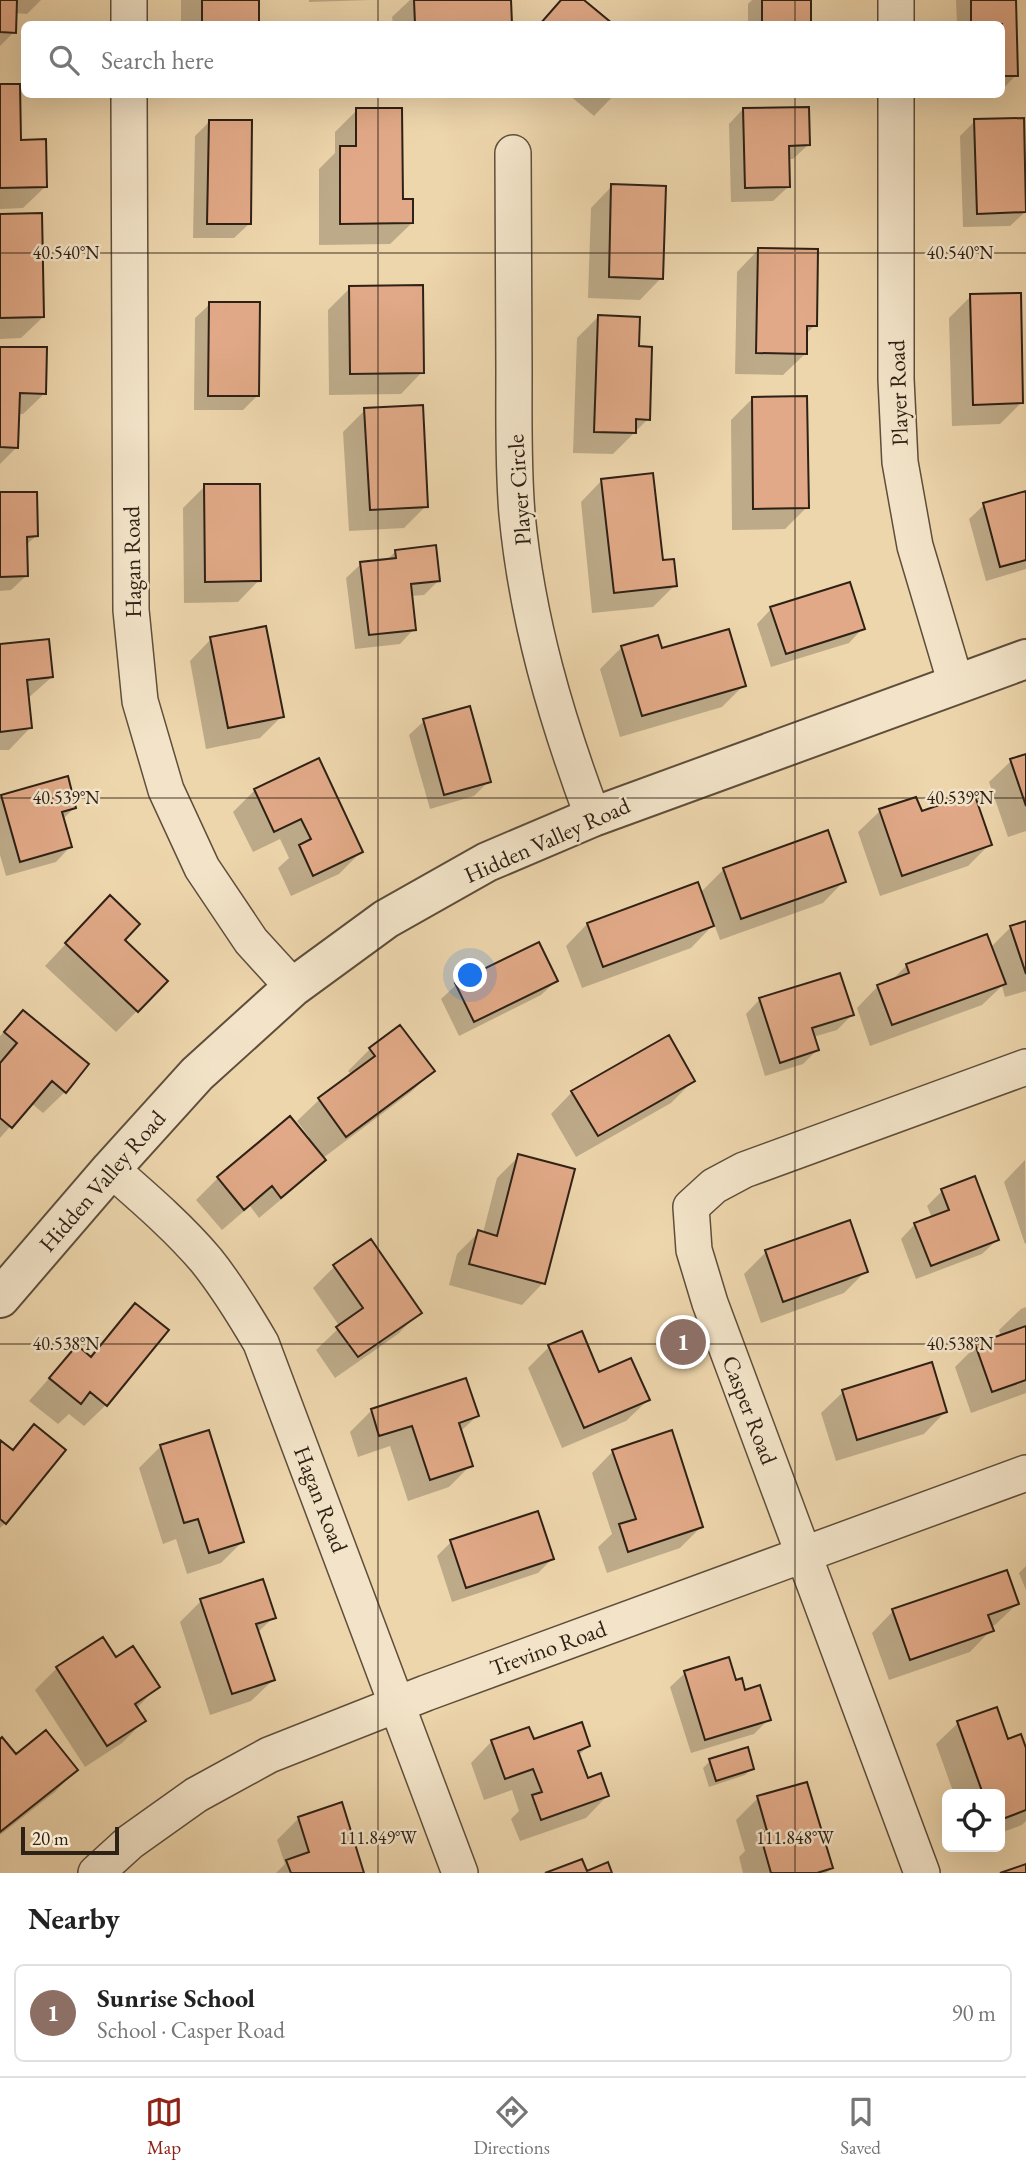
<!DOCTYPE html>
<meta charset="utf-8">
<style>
:root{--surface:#fff;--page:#f6f6f6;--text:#222;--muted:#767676;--line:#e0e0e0;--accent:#8f2418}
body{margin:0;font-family:"EB Garamond",serif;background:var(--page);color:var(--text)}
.controls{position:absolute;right:21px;bottom:21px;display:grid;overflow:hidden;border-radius:10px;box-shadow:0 7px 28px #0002}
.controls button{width:63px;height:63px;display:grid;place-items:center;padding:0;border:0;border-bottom:2px solid var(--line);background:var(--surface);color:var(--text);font:35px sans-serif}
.scale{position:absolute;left:21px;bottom:18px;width:98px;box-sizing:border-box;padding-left:7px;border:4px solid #2e2115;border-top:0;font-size:19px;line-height:24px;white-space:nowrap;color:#2e2115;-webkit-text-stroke:5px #f3e4c9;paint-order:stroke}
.you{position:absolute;left:471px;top:976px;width:24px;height:24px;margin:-18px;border:5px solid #fff;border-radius:50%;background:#1a73e8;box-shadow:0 0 0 10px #1a73e833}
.badge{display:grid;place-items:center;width:46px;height:46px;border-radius:50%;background:var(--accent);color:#fff;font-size:23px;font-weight:700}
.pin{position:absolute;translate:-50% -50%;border:4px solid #fff;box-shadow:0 2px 7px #0006}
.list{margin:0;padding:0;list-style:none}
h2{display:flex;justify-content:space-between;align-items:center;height:91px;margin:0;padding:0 28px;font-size:30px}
h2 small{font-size:23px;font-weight:400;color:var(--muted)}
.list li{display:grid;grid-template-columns:46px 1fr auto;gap:21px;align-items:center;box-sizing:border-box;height:98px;margin:0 14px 14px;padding:0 14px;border:2px solid var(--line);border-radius:10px}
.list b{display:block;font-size:26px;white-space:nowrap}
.list p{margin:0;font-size:23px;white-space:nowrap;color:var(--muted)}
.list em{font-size:23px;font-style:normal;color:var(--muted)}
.icon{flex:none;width:38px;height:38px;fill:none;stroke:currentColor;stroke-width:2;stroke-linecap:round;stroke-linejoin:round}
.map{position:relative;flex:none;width:1026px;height:1873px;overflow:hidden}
.search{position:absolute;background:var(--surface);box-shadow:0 7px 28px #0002;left:21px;right:21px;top:21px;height:77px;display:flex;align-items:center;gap:18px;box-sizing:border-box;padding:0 24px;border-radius:10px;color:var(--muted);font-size:26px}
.sheet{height:203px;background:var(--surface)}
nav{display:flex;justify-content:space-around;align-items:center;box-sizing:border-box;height:98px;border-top:2px solid var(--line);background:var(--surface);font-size:19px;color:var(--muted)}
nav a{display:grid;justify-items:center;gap:4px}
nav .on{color:var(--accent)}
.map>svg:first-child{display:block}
.shadow{fill:#0003}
.building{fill:#e1a987;stroke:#2e2115;stroke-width:2}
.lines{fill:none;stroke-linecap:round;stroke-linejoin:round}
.minor-casing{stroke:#5e4e3b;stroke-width:38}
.tertiary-casing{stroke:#5e4e3b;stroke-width:42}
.minor{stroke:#f3e4c9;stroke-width:35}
.tertiary{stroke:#f3e4c9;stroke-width:38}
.ticks{fill:none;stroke:#2e2115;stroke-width:2;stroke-opacity:0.45}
.labels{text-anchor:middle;stroke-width:5;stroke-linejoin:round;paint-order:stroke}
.street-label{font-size:23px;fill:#2e2115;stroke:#f3e4c9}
.ticks-label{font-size:18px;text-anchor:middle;fill:#2e2115;stroke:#f3e4c9;stroke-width:5;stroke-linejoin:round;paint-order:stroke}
</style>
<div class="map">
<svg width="1026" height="1873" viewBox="0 0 1026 1873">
<rect width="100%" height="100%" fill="#edd5ac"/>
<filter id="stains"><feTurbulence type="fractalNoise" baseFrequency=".00286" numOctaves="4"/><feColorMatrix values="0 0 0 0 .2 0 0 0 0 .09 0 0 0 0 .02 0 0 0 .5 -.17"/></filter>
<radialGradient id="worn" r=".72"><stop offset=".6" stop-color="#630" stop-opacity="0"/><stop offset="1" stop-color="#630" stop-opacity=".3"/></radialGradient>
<!-- shadow -->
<path class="shadow" d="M0,0H41L27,14L15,13L14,32L0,46Z
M181,0H257V24H181Z
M309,0H370L309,2Z
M410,0H509L510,24H393L392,17Z
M562,0H581L610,24H539Z
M752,0H809V24H748V4Z
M956,0H1015L1016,75L1002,90V24H957Z
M0,86L19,142L45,187L23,208L0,209Z
M568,94H615L594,116Z
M743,109L808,145L793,159H787L788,187L773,201L731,202L729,124Z
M357,110L412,223L390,244L319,245V169L335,153V132Z
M975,121L1025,212L1010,226L963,227L960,136Z
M209,122L249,224L234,238H193L195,136Z
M612,186L661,278L640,300L588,298L591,208Z
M0,216L43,317L21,338L0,339Z
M758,250L815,325L805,335V354L783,375L735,374L737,272Z
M350,288L422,372L401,394L329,395L328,310Z
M971,296L1021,403L1000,424L952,426L949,318Z
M210,304L257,396L243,410H194L195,318Z
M598,317L638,348L648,419L613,454L573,453L577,338Z
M0,348L45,393L23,414H17V447L0,464Z
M752,399L807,507L785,529L732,530L731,420Z
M365,410L426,506L404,528L349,531L343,432Z
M602,480L675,585L653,607L592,613L581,502Z
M205,486L259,580L238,602L184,603L183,508Z
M1026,493V569L986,581L969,519L984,505Z
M0,494L36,536L25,546L26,576L11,590L0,591Z
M396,551L439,580L424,595L411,596L414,629L400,644L355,649L346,578L361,564L386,561Z
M771,609L863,628L849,643L771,667L757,624Z
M211,639L282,716L260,738L206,749L190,661Z
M0,646L52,677L27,699L30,728L9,750H0Z
M622,647L661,650L744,685L722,707L620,737L600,669Z
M424,721L489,781L474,796L430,809L409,735Z
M1026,756V831L1008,837L989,782L1011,761Z
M255,790L361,852L339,874L291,896L278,868L289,858L280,839L253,852L233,812Z
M2,797L74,808L62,820L70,847L56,862L6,876L0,855V799Z
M880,811L920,814L990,844L968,866L880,896L858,832Z
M724,869L844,881L823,903L720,940L714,924L691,948L582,988L566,946L587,924L700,893Z
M89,919L122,940L137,1011L116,1032L45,966Z
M1026,923V991L1005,997L1002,986L982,1005L870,1046L857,1008L878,986L890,982L907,965L990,948L1011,927Z
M538,944L556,981L541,995L459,1036L441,999L456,985Z
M760,999L852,1015L837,1030L813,1037L817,1050L803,1064L765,1076L746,1014Z
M23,1012L65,1092L43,1113L31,1103L0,1138V1036Z
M400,1027L433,1071L411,1092L323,1158L324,1160L303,1181L259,1218L250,1206L222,1230L196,1200L218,1178L290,1118L306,1138L309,1137L297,1121L319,1100L352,1075L348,1071L370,1049Z
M693,1081L671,1103L576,1157L551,1114L572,1092Z
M519,1156L543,1283L522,1305L449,1285L457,1254L479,1232L483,1233L497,1178Z
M1025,1160L1026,1243L1025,1244L1004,1182Z
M974,1179L997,1240L982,1254L916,1279L901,1239L915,1224L932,1218L927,1206L942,1191Z
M848,1222L866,1271L844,1293L761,1323L744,1274L766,1252Z
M334,1267L420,1312L398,1334L335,1378L316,1350L340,1327L313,1288Z
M136,1305L106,1405L84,1426L69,1414L58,1424L29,1401L77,1347L89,1357Z
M1026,1307V1393L971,1413L955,1367L976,1346L1001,1337L999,1330L1021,1309Z
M549,1347L598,1374L648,1400L626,1421L562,1448L528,1368Z
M465,1380L477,1416L460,1432L471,1465L449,1487L408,1501L390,1446L358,1457L350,1432L371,1411Z
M843,1392L945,1412L924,1434L836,1461L821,1413Z
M34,1427L5,1523L0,1528V1442L11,1450Z
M208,1432L242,1542L221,1563L187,1574L176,1539L163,1544L139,1468L160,1447Z
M613,1451L701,1527L680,1548L607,1573L598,1547L612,1534L592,1473Z
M451,1542L552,1559L538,1573L452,1602L437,1556Z
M1026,1566V1590L1019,1573Z
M201,1601L274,1617L257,1633L273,1680L251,1701L210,1715L180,1622Z
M1017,1604L995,1625L990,1627L991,1630L970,1652L889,1680L872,1633L893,1611Z
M102,1639L116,1659L157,1687L136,1709L144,1721L122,1743L85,1767L35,1690L57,1668Z
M685,1673L735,1682L769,1719L754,1734L691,1753L670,1687Z
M958,1723L1007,1741L1026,1754V1821L1022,1825L1000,1833V1794H954L936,1744Z
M0,1741L15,1756L76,1770L55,1792L0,1835Z
M492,1741H533L588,1746L578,1756L587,1780L607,1796L586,1818L520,1841L511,1819L519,1811L512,1790L484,1800L471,1763Z
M710,1761L752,1768L745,1775L709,1787L703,1768Z
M758,1798L831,1868L826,1873H743L739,1857L745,1851L736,1820Z
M299,1818L363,1873H276L285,1864L277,1840Z"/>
<!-- building -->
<path class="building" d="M0,0H17L16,33L0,32Z
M202,0H259V24H202Z
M414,0H511L512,24H415Z
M561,0H584L613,24H540Z
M762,0H811V24H762Z
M971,0H1016L1018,76H1002V24H971Z
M0,84H20L21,140L46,139L47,187L0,188Z
M809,107L810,145L789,146L790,187L745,188L743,108Z
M356,108H402L403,199H413V223L340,224V146H356Z
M1024,118L1026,212L977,214L974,119Z
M209,120H252L251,224H207Z
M611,184L666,186L663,279L609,277Z
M42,213L44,317L0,318V214Z
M758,248L818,249L817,326H807V354L756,353Z
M423,285L424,373L350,374L349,286Z
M1021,293L1023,403L973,405L970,294Z
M209,302H260L259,396H208Z
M598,315L640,317L639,346L652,347L650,420L636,419V433L594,432Z
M0,347H47L46,394L20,393L18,448L0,447Z
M807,396L809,508L753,509L752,397Z
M423,405L428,507L370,510L364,408Z
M653,473L663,560L674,559L677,586L614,593L601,479Z
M204,484H260L261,581L205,582Z
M1026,491V560L1000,567L983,503Z
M0,492H37L38,536L27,537L28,576L0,577Z
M436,545L440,581L411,584L416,630L369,635L360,562L396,558L395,550Z
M850,582L865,629L786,654L770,607Z
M266,626L284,717L228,728L210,637Z
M729,629L746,686L642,716L621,646L658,635L662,648Z
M49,639L53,677L27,680L32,728L0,732V644Z
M470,706L491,782L444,795L423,719Z
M1026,754V806L1010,759Z
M319,758L363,852L313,876L299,845L311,839L301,819L274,832L254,789Z
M68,776L76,808L62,812L72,847L20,862L1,795Z
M974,793L992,845L902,876L879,809L916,797L922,811Z
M828,830L846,882L741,919L723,868Z
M698,882L714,926L603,967L587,923Z
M110,895L140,924L125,940L168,981L138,1012L65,943Z
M1026,921V974L1010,926Z
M987,934L1006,984L892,1025L877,985L909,973L906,964Z
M539,942L558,981L474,1022L455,983Z
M840,973L854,1015L812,1028L819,1050L780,1063L759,998Z
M23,1010L89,1064L66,1093L52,1081L12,1128L0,1118V1063L17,1043L4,1032Z
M400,1025L435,1071L346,1137L318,1098L375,1056L369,1048Z
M669,1035L695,1081L598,1136L571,1091Z
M290,1116L326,1160L281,1198L272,1186L244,1210L217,1177Z
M518,1154L575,1169L545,1284L469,1264L478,1230L497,1236Z
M975,1176L999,1240L931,1266L914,1223L949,1210L941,1189Z
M850,1220L868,1272L783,1302L765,1250Z
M371,1239L422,1313L358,1357L336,1327L363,1308L333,1265Z
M135,1303L169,1330L107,1406L90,1392L81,1404L49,1378L77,1345L91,1357Z
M1026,1326V1380L992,1392L975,1344Z
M582,1331L599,1372L631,1358L650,1400L584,1428L548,1345Z
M932,1362L947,1412L857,1440L842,1390Z
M466,1378L479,1416L459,1423L473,1466L430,1480L412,1426L379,1436L371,1409Z
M34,1424L66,1450L6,1524L0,1519V1440L13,1450Z
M209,1430L244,1542L209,1553L198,1519L184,1523L160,1445Z
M672,1430L703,1527L628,1552L619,1524L636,1519L612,1450Z
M538,1511L554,1559L466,1588L450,1540Z
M1007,1570L1019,1604L988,1615L994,1631L910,1660L892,1609Z
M263,1579L276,1618L256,1624L275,1680L232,1694L200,1599Z
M103,1637L116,1657L133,1646L160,1687L135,1704L146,1721L107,1746L56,1667Z
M729,1657L736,1680L742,1678L745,1690L760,1685L771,1720L705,1740L684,1671Z
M997,1707L1008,1739L1021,1734L1026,1748V1810L1000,1820V1794H983L957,1721Z
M582,1722L590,1746L578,1751L588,1778L601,1773L609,1796L541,1820L532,1795L542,1792L533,1769L505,1779L491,1740L529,1727L534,1739Z
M46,1730L78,1770L0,1832V1739L2,1737L16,1754Z
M748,1747L754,1769L716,1781L709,1759Z
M807,1782L833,1868L817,1873H771L760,1834L767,1831L757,1796Z
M342,1802L364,1873H291L286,1860L309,1852L298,1817Z
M582,1859L587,1871L608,1862L612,1873H545Z
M1026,1864V1873H1000Z"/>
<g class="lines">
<defs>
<path id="minor" d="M129,24V0
M896,24V0
M129,94L131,610L140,701L166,790L202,868L251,941L293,987
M896,94V379L900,462L915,546L956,684
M513,153C513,226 514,298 514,371C514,418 513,467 517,514C527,620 556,718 593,817
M111,1169C144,1198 178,1227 206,1260C227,1286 244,1314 261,1343L460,1873
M96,1873L130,1842L196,1795L269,1755L426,1693L1026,1473
M922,1873L710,1303L694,1250L691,1207L714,1186L744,1170L1026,1067"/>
<path id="tertiary" d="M0,1298L111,1169L197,1074L293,987L386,919L487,862L593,817L1026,659"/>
</defs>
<!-- minor casing -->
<use href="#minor" class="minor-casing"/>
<!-- tertiary casing -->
<use href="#tertiary" class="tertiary-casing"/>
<!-- minor -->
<use href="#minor" class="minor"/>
<!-- tertiary -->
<use href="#tertiary" class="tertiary"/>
</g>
<!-- ticks -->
<path class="ticks" d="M378,0V24M795,0V24M378,94V1873M795,94V1873M0,253H1026M0,798H1026M0,1344H1026"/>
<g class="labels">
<!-- street labels -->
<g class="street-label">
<text transform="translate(898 393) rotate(-92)" y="8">Player Road</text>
<text transform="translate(519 490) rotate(-94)" y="8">Player Circle</text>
<text transform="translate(132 562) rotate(-91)" y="8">Hagan Road</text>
<text transform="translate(547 840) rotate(-24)" y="8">Hidden Valley Road</text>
<text transform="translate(102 1181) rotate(-49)" y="8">Hidden Valley Road</text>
<text transform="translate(750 1410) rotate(69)" y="8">Casper Road</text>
<text transform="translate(321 1499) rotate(69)" y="8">Hagan Road</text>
<text transform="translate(548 1648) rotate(-20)" y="8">Trevino Road</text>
</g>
</g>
<g class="ticks-label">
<text x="66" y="259">40.540°N</text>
<text x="960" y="259">40.540°N</text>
<text x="66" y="804">40.539°N</text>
<text x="960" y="804">40.539°N</text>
<text x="66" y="1350">40.538°N</text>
<text x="960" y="1350">40.538°N</text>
<text x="378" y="1844">111.849°W</text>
<text x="795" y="1844">111.848°W</text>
</g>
<rect width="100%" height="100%" filter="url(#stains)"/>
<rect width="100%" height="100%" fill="url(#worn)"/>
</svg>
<div class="controls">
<button><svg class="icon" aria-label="locate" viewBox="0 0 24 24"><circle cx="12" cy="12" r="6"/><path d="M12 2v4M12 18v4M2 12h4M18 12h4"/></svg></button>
</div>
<div class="scale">20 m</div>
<div class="you"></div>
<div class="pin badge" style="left:683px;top:1342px;background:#8d6e63">1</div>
<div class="search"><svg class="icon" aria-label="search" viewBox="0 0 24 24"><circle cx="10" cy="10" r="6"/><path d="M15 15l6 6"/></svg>Search here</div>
</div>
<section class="sheet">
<h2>Nearby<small></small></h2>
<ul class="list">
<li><span class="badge" style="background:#8d6e63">1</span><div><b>Sunrise School</b><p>School · Casper Road</p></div><em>90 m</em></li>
</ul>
</section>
<nav>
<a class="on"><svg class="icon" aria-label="map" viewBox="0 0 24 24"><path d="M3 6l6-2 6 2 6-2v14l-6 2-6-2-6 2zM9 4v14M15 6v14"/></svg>Map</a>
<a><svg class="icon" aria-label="directions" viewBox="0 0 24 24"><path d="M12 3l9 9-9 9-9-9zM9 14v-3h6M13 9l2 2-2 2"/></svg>Directions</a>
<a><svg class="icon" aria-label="saved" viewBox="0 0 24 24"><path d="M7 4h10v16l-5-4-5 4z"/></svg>Saved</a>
</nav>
